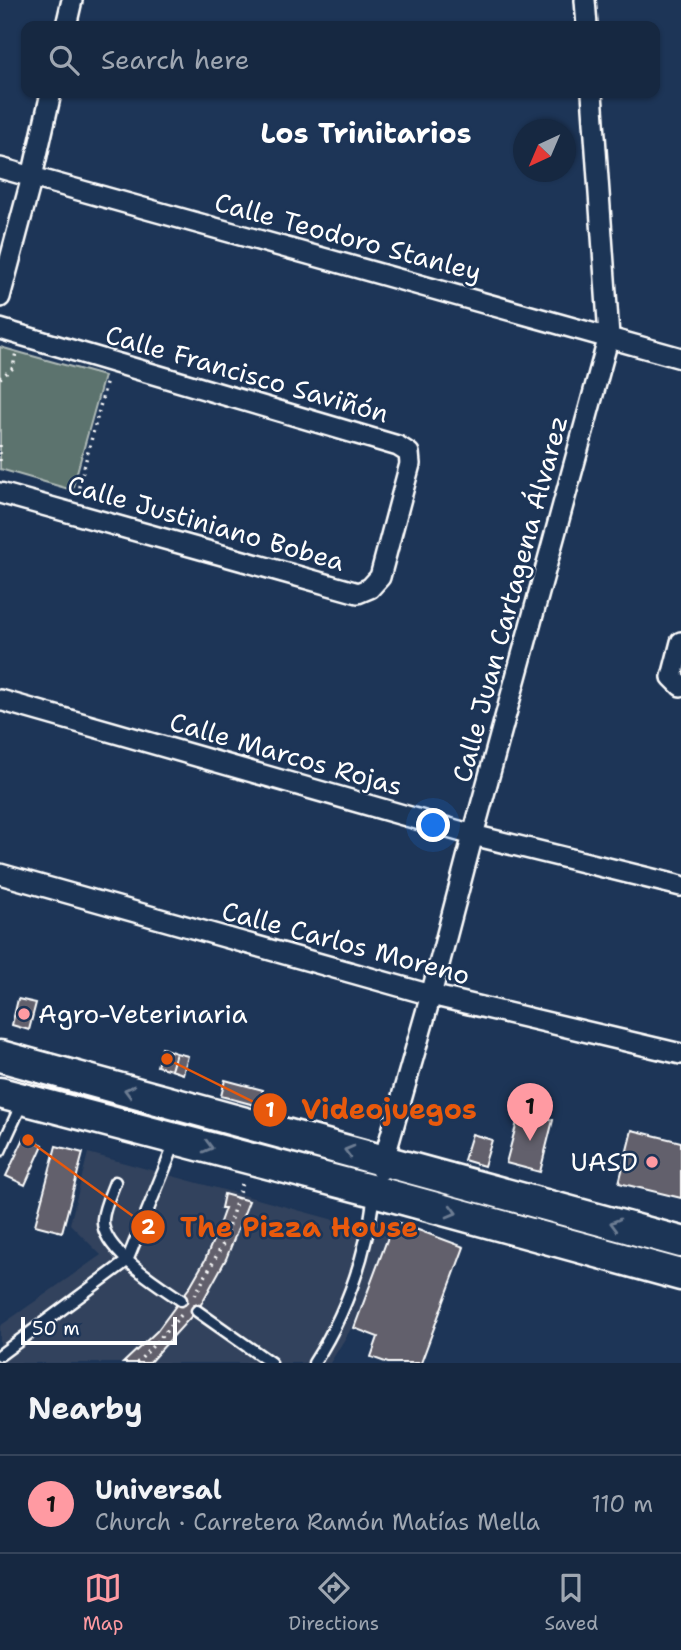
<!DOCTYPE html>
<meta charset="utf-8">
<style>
:root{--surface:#162841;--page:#23344c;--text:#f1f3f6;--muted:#9ea6b1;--line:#35445a;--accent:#ff9aa2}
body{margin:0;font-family:"Shantell Sans",sans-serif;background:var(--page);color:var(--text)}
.compass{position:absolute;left:513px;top:119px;width:63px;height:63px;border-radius:50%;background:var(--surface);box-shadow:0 2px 5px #0004;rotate:224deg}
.scale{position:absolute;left:21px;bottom:18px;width:156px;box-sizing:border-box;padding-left:7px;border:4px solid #fff;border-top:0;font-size:19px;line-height:24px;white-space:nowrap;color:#fff;-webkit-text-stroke:5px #1d3557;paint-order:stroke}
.you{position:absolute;left:434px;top:826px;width:24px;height:24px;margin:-18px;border:5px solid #fff;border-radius:50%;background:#1a73e8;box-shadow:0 0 0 10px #1a73e833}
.badge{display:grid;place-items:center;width:46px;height:46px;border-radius:50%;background:var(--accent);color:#111;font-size:23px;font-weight:700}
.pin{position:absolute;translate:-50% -58px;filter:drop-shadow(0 2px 4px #0008)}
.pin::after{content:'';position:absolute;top:37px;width:24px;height:21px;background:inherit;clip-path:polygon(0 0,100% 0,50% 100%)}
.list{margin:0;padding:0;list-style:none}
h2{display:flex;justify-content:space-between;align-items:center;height:91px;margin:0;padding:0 28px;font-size:30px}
h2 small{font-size:23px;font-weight:400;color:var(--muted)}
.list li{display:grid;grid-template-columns:46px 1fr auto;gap:21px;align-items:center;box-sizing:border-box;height:98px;padding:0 28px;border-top:2px solid var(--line)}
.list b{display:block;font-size:26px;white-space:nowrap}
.list p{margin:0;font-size:23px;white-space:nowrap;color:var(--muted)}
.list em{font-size:23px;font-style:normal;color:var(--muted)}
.icon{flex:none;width:38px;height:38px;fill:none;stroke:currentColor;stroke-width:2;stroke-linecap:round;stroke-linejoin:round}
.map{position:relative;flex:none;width:681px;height:1363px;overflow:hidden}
.search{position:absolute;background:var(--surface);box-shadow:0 2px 5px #0004;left:21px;right:21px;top:21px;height:77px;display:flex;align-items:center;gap:18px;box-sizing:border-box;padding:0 24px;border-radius:14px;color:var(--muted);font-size:26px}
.sheet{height:189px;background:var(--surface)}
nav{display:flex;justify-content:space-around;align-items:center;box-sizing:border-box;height:98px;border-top:2px solid var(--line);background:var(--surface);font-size:19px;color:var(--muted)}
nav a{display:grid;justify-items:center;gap:4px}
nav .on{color:var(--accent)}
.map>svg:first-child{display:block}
.built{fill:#32425d}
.green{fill:#5c736e;stroke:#aeb9b6;stroke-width:2}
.building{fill:#62616c;stroke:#fff;stroke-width:2}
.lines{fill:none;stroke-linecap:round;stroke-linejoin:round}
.lane-casing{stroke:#fff;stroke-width:15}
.street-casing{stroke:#fff;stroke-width:24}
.primary-casing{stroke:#fff;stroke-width:35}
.path{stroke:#fff;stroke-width:3.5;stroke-dasharray:2 5;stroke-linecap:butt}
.lane{stroke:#1d3557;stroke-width:10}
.street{stroke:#1d3557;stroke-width:19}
.primary{stroke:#1d3557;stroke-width:30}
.oneway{stroke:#6c7c92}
.poi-dot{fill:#ff9aa2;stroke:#1d3557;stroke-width:2.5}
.labels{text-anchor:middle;stroke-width:5;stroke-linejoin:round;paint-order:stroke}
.street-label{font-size:26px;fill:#fff;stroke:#1d3557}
.poi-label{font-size:26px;fill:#fff;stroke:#1d3557;text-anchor:start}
.neighbourhood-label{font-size:28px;font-weight:bold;fill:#fff;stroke:#1d3557}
.leader{fill:none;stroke:#e8590c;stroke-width:2.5}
.callout-dot{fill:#e8590c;stroke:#1d3557;stroke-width:2.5}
.mark-label{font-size:21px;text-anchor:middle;font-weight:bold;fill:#fff}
.callout-label{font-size:28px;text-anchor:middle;font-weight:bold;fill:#e8590c;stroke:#1d3557;stroke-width:5;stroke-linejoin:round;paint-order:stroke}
</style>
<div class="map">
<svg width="681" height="1363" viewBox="0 0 681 1363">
<rect width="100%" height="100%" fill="#1d3557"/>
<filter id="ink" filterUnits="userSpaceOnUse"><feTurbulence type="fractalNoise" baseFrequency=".0143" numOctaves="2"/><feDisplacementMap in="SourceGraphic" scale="14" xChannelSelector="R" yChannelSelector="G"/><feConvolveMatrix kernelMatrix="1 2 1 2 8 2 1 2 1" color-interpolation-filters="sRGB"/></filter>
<g filter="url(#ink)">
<!-- built -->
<path class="built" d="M88,1153L389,1235L354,1324L330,1363H0V1326L101,1255L70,1224Z"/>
<!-- green -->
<path class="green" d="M0,347L104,376L72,490L0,469Z"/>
<!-- building -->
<path class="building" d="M18,999L36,1003L29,1030L12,1025Z
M162,1048L176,1053L171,1070L157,1066Z
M176,1053L188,1056L183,1074L171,1070Z
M225,1080L263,1090L258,1106L221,1096Z
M520,1111L553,1120L540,1172L506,1163Z
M632,1130L681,1142V1198L619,1183Z
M472,1134L492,1140L484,1166L464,1160Z
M25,1136L43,1145L25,1185L6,1176Z
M56,1146L83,1153L62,1232L35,1225Z
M224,1194L249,1201L226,1259L199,1308L149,1363H123L157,1331L189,1288L205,1260L216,1233L225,1208H221Z
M394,1221L464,1247L421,1363H388L371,1357L378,1337L354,1328Z"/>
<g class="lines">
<defs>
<path id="lane" d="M0,1151L22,1103
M115,1182C111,1193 104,1207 103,1219C100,1249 159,1285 181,1300
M197,1311L271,1363
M0,1355L127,1261L175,1143
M314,1363C347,1312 366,1255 374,1195"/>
<path id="street" d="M585,0L587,26
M66,26L72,0
M0,168L681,358
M0,297L32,177L51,93
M0,329L398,446L409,453L410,464L380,577L370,588L358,593L0,493
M681,642L672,677L681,686
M0,700L473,835L681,886
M0,874L431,995L681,1054
M381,1170L431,995L473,835L609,336L592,93"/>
<path id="primary" d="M0,1056L681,1242
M0,1093L374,1191L681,1275"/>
</defs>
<!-- lane casing -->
<use href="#lane" class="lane-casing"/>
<!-- street casing -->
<use href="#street" class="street-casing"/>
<!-- primary casing -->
<use href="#primary" class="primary-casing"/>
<!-- path -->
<path class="path" d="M0,378L13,368L16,352
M0,445V465
M77,494L107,380
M195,1295L223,1244L243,1180
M137,1363L183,1313"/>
<!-- lane -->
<use href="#lane" class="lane"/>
<!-- street -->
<use href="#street" class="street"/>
<!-- primary -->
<use href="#primary" class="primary"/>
</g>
<!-- one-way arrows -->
<defs><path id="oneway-chevron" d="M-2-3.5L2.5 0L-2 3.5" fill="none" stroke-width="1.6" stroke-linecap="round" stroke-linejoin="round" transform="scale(1.75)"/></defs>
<g class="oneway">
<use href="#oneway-chevron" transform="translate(129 1091) rotate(-165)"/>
<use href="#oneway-chevron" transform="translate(208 1147) rotate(15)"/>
<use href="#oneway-chevron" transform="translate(349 1151) rotate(-165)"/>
<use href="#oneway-chevron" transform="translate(452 1212) rotate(15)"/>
<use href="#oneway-chevron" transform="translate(615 1224) rotate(-165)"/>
</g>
</g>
<!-- markers -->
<g class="poi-dot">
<circle cx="24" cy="1014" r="7"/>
<circle cx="652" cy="1162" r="7"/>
</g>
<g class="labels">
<!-- street labels -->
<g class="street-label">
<text transform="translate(348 237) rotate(15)" y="9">Calle Teodoro Stanley</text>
<text transform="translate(247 374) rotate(16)" y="9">Calle Francisco Saviñón</text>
<text transform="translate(206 523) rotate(16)" y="9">Calle Justiniano Bobea</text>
<text transform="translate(510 599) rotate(-75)" y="9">Calle Juan Cartagena Álvarez</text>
<text transform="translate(286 754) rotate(16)" y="9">Calle Marcos Rojas</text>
<text transform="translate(346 943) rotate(15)" y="9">Calle Carlos Moreno</text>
</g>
<!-- poi labels -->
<g class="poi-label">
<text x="38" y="1023">Agro-Veterinaria</text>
<text x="638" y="1171" text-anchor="end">UASD</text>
</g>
<!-- neighbourhood labels -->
<g class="neighbourhood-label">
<text x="366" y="143">Los Trinitarios</text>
</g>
</g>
<!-- callouts -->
<path class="leader" d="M167 1059L270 1110M28 1140L148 1227"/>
<g class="callout-dot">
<circle cx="167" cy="1059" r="7"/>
<circle cx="28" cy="1140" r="7"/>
<circle cx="270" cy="1110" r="18"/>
<circle cx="148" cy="1227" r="18"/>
</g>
<g class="mark-label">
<text x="270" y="1117">1</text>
<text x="148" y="1234">2</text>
</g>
<g class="callout-label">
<text x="389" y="1119">Videojuegos</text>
<text x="299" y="1237">The Pizza House</text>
</g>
</svg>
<svg class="compass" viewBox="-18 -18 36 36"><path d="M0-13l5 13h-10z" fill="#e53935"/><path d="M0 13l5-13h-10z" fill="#9ea6b1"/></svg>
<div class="scale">50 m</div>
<div class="you"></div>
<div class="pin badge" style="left:530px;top:1141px">1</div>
<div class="search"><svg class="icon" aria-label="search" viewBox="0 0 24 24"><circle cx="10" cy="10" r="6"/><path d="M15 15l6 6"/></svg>Search here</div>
</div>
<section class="sheet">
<h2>Nearby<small></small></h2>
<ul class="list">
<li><span class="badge">1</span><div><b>Universal</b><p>Church · Carretera Ramón Matías Mella</p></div><em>110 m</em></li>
</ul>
</section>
<nav>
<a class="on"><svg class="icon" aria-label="map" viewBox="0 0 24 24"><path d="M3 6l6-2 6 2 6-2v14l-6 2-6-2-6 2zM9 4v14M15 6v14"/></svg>Map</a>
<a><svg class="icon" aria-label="directions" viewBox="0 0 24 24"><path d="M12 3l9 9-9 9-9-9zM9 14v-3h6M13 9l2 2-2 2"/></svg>Directions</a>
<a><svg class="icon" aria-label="saved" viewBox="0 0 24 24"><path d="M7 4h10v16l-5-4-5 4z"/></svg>Saved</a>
</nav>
